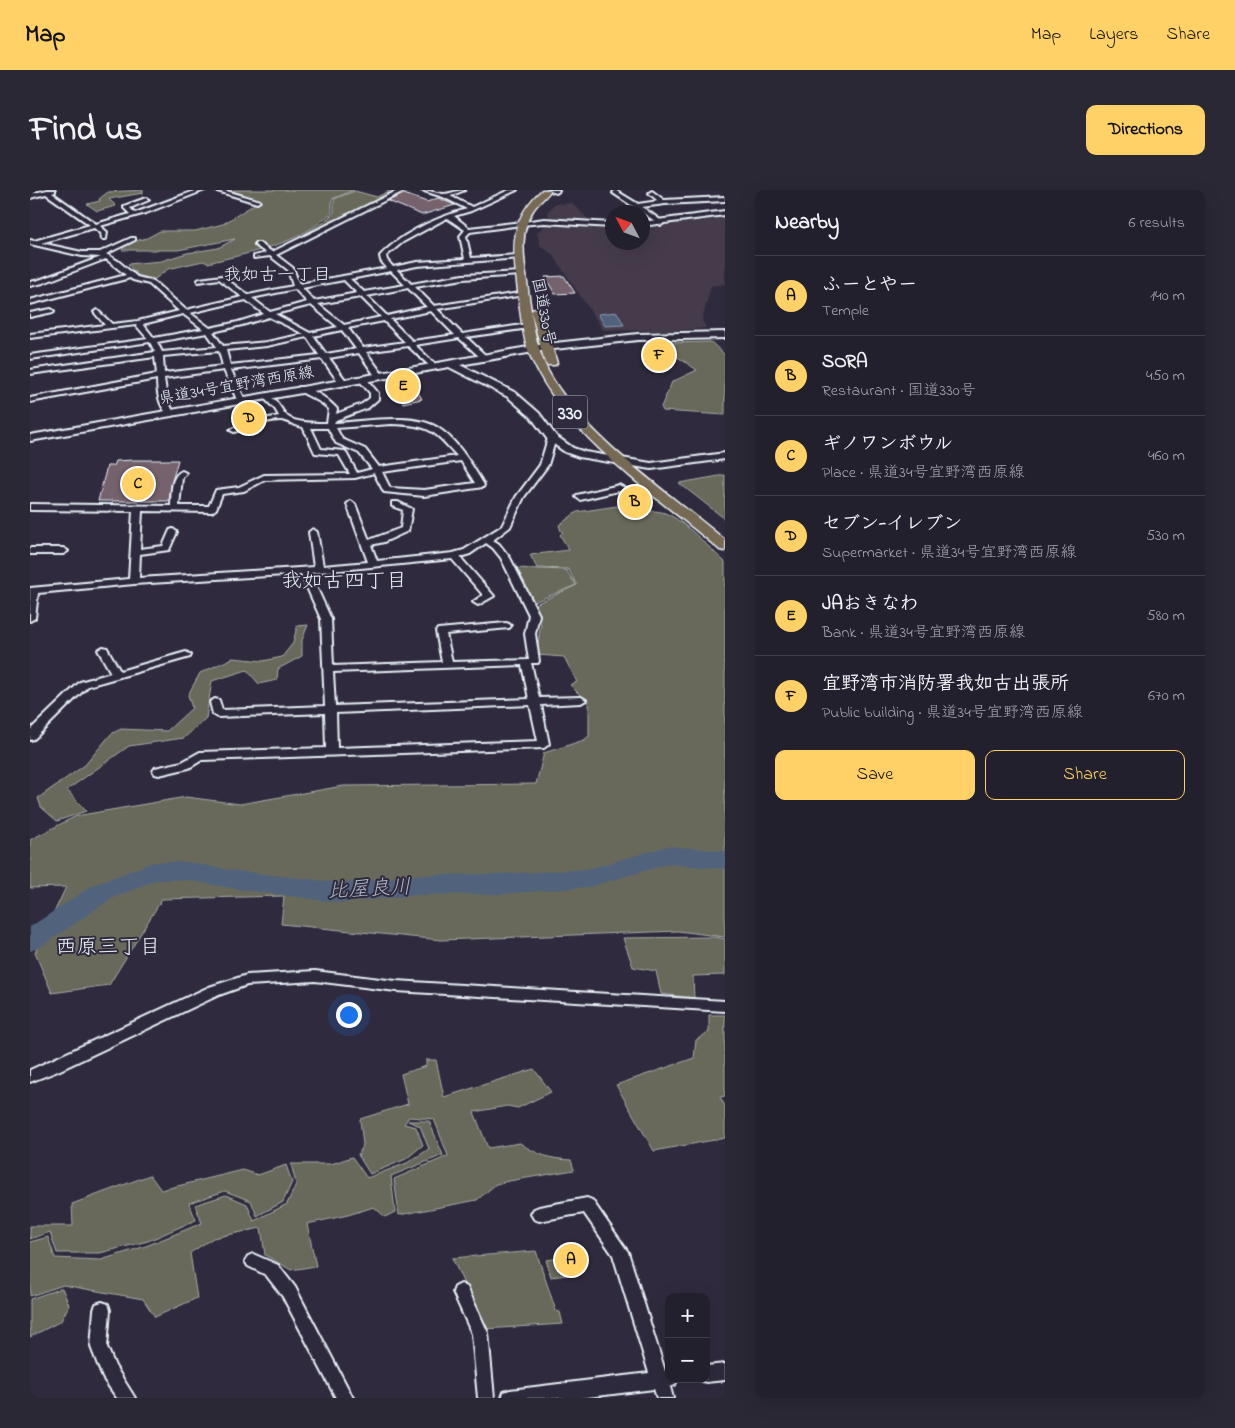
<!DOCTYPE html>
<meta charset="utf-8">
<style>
:root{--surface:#23202e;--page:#2b2836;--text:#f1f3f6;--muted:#a3a3aa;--line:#403e4a;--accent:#ffd166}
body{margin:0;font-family:"Indie Flower","Klee One",sans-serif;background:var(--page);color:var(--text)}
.controls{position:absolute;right:15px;bottom:15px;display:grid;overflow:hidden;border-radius:10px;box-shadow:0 5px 20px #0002}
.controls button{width:45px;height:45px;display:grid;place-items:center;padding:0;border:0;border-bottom:1px solid var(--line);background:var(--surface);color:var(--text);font:25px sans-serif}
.compass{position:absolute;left:575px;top:15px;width:45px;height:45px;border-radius:50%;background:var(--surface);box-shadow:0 5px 20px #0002;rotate:311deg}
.you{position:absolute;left:318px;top:824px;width:18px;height:18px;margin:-12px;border:4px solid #fff;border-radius:50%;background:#1a73e8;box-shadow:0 0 0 8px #1a73e833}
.badge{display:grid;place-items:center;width:32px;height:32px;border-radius:50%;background:var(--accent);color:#111;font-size:16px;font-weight:700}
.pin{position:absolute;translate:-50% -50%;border:2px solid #fff;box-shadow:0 1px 5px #0006}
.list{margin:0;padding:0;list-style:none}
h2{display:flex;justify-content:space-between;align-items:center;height:65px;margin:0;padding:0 20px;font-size:21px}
h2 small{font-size:16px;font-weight:400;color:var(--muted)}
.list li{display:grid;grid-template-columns:32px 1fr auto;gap:15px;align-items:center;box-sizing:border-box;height:80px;padding:0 20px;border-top:1px solid var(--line)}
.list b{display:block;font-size:19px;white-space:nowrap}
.list p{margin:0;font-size:16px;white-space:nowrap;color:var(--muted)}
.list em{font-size:16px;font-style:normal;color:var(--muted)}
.actions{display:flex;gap:10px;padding:15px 20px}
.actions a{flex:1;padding:11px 0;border:1px solid var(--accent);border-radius:10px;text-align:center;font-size:18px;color:var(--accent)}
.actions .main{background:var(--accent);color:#111}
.map{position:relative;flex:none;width:695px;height:1208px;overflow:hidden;border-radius:10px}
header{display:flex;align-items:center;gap:30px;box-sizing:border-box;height:70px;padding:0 25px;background:var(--accent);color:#111}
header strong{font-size:24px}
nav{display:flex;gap:28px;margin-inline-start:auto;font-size:18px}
.intro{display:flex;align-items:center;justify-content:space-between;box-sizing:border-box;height:120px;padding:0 30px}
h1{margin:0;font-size:35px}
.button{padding:12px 22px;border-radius:10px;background:var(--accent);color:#111;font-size:18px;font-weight:700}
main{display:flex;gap:30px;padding:0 30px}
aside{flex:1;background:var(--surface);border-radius:10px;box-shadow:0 5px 20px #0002}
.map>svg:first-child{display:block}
.built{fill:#443b4b}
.green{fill:#67695a;stroke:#a8ada9}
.water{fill:#51647c;stroke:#8d9cae}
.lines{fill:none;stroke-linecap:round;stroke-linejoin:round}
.river{fill:#51647c;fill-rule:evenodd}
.building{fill:#76626d;stroke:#e8f1f8}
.minor-casing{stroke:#e8f1f8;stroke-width:4}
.tertiary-casing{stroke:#e8f1f8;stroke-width:4}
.secondary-casing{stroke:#e8f1f8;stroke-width:4}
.trunk-casing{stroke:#e8f1f8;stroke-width:3}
.minor{fill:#2f2a3d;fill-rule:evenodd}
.tertiary{fill:#2f2a3d;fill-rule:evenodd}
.secondary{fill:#2f2a3d;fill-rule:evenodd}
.trunk{fill:#766a55;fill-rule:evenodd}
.labels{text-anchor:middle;stroke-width:4;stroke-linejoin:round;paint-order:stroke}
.far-street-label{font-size:16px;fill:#e8f1f8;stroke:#2f2a3d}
.far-neighbourhood-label{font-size:18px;fill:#e8f1f8;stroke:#2f2a3d}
.shield{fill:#2f2a3d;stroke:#b0b5c0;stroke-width:1}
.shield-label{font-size:19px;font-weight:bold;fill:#e8f1f8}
.neighbourhood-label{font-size:21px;fill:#e8f1f8;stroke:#2f2a3d}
.water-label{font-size:21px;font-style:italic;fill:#acb9c6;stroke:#2f2a3d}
</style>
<header>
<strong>Map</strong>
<nav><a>Map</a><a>Layers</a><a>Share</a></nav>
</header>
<div class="intro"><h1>Find us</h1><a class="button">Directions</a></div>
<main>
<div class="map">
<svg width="695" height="1208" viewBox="0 0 695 1208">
<rect width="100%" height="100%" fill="#2f2a3d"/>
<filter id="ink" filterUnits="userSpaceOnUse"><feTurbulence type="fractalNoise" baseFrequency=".02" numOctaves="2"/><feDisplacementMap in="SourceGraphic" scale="10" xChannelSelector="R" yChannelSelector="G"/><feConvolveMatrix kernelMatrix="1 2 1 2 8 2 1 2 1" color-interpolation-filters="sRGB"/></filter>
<g filter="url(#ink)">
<!-- built -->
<path class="built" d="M542,13L559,30L550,32L520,28L517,22L524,14Z
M695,25V94L681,96L672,130L676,138L640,141L573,140L523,65L510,55L507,42L515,36L528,35L582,38V52H612L613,36Z"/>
<!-- green -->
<path class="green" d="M113,0V3L79,9L86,16L67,21L57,14L70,11L69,9L78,2Z
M204,0H324L302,9V22C269,55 222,62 178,73L173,71L138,79L125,89L108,86L98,74L131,71L157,63L188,58L205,49L148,60H92L97,53L117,48L130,41H165L193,34L231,10L201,1Z
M361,0H370L273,45L293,33L304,22V9L325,1L347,7Z
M681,152L695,165V225L633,221L631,217L642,192L667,180L640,162L634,153Z
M695,285V329L649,293Z
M587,316C604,328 617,317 635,323C654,330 679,358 695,372V747L648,741L411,750L251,734L254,706L132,709L79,795L22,803L5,763L36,697L0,698V650L46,626L156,607L210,614L313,596L506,594L514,563L554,550L559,546V514L540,495L547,492L534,467L507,465C509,454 508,445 511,434L503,415L547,395L538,379L507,378L500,365L539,360L530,345L533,342L531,341L529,335L547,322Z
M485,378L536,380L546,395L504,412Z
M278,435L272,450V466L248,479L247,490L229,494L217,480L182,491L176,528L154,548L99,556L37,600L56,621L27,631L11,617L8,608L55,575L81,544L91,539L137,541L162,518L158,505L170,483L203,468L233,471L252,467L263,453L267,436Z
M686,747L695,749V785L663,786L664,808L631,804L626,781L603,777L593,748Z
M679,825H695V906L690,907L695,916V948L624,961L586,895L664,868L666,850L679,842Z
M396,870H406L414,907L504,879L521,902L488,918L477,916L444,922L458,958L490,953C507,965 521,969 541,970L544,980L479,991L466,994L447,1010L369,1025L364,989L418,966L404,929L379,927L374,934L386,937L393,955L376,969L340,984L328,965L333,955L330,929L378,914L371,884L396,876Z
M378,931H399L413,965L361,986L365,1022L355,1027L344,1017L318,1025L277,1034L286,1076L261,1080L235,1065L231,1038L183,1048L160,1063L167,1108L125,1127L113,1109L33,1095L0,1106V1052L18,1047L25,1068L71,1070L116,1056L172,1033L165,1015L196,1005L217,1014L224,1031L257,1014L266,994L261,974H301L322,967L337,988L377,973L399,959L390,936Z
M256,975L262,992L253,1012L227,1026L221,1011L195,1001L159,1013L166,1030L118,1051L70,1063H27L20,1042L0,1049V1036H43L42,1014L120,985L131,1000L213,980L228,985Z
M506,1061L526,1121L530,1122L533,1134L455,1139L422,1068Z
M531,1068L537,1085L521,1087L516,1070Z
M32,1098L39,1115L31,1131L0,1147V1109Z"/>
<!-- water -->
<path class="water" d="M587,122L594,135L575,136L568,124Z"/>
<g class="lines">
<!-- river -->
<path class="river" d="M638,656L695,661V679L638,674L559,697L473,704L385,705L311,713L200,698L157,690H125L81,709L9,758L0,761V737L63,695L123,672H157L200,680L311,693L385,685L473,684L559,679Z"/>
</g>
<!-- building -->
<path class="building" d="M374,4L397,12L408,8L425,15L392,25L358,11Z
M534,86L545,103L525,104L515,87Z
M379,187L392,209L373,213L362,201L366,200L358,191Z
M103,270H148L141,295L139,311H68L77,276H84L86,271Z
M610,307L621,317L598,322L589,314Z"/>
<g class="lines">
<defs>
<path id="minor" d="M17,0H25V2L22,3L66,34L100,24L94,18V16L116,8L119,10L100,18L105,23L167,0H175L116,23L70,36L77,42L76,49H72L71,43L64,38L11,53L52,62H70L101,48H105V50L76,64L88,71L107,87L123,91L156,120L212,107L189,89L168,92V90L170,89L192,86L218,105L263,96L258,80L240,66L224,68V66L236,63L225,55V53H229L242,62L369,0H376L246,65L263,78L269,94L357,78L351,71L350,66C373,42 406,28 437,19L413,7L391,0C399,0 405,3 413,4C420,4 427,0 435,0L420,6L442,17L479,0H487L441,21L424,26L439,38L493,32V34L491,35L440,42L436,46L441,68L488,65L490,66V68L387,76L367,80L381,94L433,85L492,82V84L490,85L433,89L385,97L404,116L496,102L497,103L494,105L407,119L432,144L499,134L502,136L499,138L436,147L455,165V169H452L429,148L385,155L405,174V178H402L378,156L336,162L353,185L349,187H346L329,163L299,168L317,192L313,194H310L292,169L201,180L215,210L211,212L207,210L194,180L134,188L137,209L144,223L140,225C129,219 127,201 127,189L0,212V208L127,184L125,167L0,184V180L125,162L120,152L0,169V165L118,149L106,135L0,148V144L75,135L64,122L67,120L82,134L108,131L149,121L119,94L103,90L100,88L0,114V110L96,85L76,69L13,93L0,96V92L9,90L71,67L52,66L0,54V50L4,51L60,35L16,4L0,8V4ZM417,28L435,40L430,46L435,69L387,72L363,77L357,70L356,66L373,52ZM361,81L375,95L334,102L320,89ZM314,90L327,103L284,111L272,98ZM378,98L397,117L357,126L337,106ZM265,99L277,112L240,122L222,108ZM331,107L351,127L314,135L288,114ZM216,110L234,124L208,132L180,138L160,123ZM281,115L308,137L280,143L245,124ZM401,121L425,145L382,151L360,129ZM153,124L173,139L124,148L113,134ZM239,127L274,144L237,152L193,156L183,142L212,135ZM354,131L375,152L333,158L318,138ZM312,140L326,159L296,164L283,146ZM177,143L187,157L132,162L127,152ZM277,147L289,165L200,175L196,160L237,156ZM189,161L193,176L134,183L133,166Z
M184,0H193L230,11L227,13Z
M518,0H528L529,1L526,3Z
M585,0L608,14L628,11L619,3L622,1L634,10L695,7V11L635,14L612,17L633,32V34L631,35L583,3Z
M21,119L24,121L23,122L0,127V123Z
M329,187H335L348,203V209L338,218L306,230L304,233C332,232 384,222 408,238C428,251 442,275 454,295L453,297L394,306L354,302L344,283L325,288L235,290L214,301L192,304L186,319L182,322L112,321L110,359L133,356L140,340L143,339L147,342L139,360L110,364L109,388L284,377L279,342L283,339L287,342L293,376L338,372L317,314L321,311L325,314L339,350L371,338L373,320L362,316V312H368L382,319L378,341L354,352L341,355L347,371L423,363L434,360L472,336L486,307L510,275L518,248L525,246L526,248L518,275L494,307L480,337L463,350L469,354L480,368L509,425L505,444L509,471L508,473H501L509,508L551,507L556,510L551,513L511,515L519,554L514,558L172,570L159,578L129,585L125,584L123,581L125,578L152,572L170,562L296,558L295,523L188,527L183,524L180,512L185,509L189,510L192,520L295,516L291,429L271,384L104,394L8,403L5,428L0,431V398L99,389L103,321L0,320V314L141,316C142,304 140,286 152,281L156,283L152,288L149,316H179L186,300L209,297L234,285L320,284L309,265L285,263L273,237C265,236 257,230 250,230C235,230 219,238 204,242L200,240L214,233L249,226L245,219L232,206L236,204C249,210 250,220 258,227C266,233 286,233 297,233L299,219L290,212L269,201V197C282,197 299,210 307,219L306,224L332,214L340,208V203L328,189ZM361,234C399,235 403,239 427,266L349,277L335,259L312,249L306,238ZM281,238H298L306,253L329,263L342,279L327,283L315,261L291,259ZM431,271L445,293L394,300L360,298L352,282ZM456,353L463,358L471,368L499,425L495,444L499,470L422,472L416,444L479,438L481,436L479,434L476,433L408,439L406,441L412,472L303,476L301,429L280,383L422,369L453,405L443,412L448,415L464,406L430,367L440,364ZM492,475L499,509L305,516L303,482ZM500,515L508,551L307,558L306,523Z
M621,292L624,293V297L599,307L588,301L550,310L546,307L547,305L589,295L600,301Z
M0,358H33L38,361L33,364H0Z
M73,457L77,458L90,481L156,462L161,465L160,467L58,496L4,549L0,550V540L50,492L81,483L68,460Z
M285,781L366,791L695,811V821L366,801L285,791L217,795L189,805L28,881L0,892V880L179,797L217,785Z
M557,1008L562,1010L598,1062L635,1181H639V1189H647L645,1195L640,1197L643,1208H627L624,1199L550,1208H472L474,1202L480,1200L619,1183L583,1065L554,1023L509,1031L504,1029L501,1024L504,1019L509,1017Z
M223,1064L248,1075L265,1097L323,1208H306L253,1107L236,1085L218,1076L215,1071L218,1066Z
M431,1094L437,1097L458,1143L464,1208H448L442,1144L423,1102L425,1097Z
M72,1112L78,1114L80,1120L77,1157L85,1176L105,1208H87L73,1188L61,1157L64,1120L66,1114Z
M695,1174V1190L676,1192L670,1190L676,1189V1176Z"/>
<path id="tertiary" d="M695,21V25L612,36V32Z
M514,29L582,33V37L514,33L491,35L487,33Z"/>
<path id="secondary" d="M695,142V148L608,150L515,160L430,175L486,203L509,223L526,246L543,258L555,262L621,273L695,263V269L621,279L549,267L535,262L518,250L501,227L478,207L419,177L0,251V245L515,154L608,144Z"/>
<path id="trunk" d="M512,0H521C516,7 509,12 504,19C487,43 495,74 498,100C502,128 505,155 518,181C552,245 639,303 695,350V361L690,360C625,304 529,242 498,160C491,139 490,116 487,93C482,54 481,28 512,0Z
M506,118L511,121L527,173L525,175H517L515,173L501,121Z"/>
</defs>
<!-- minor casing -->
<use href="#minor" class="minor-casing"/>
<!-- tertiary casing -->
<use href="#tertiary" class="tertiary-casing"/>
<!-- secondary casing -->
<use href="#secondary" class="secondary-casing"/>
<!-- trunk casing -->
<use href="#trunk" class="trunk-casing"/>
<!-- minor -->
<use href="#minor" class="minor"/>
<!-- tertiary -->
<use href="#tertiary" class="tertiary"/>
<!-- secondary -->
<use href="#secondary" class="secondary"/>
<!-- trunk -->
<use href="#trunk" class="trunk"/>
</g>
</g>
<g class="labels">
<!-- far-street labels -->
<g class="far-street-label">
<text transform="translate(515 121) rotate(79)" y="6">国道330号</text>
<text transform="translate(206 194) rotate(-10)" y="6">県道34号宜野湾西原線</text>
</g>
<!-- far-neighbourhood labels -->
<g class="far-neighbourhood-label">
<text x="247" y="90">我如古一丁目</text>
</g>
<!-- shield labels -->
<rect class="shield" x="522.5" y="205.5" width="35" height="33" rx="4"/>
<g class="shield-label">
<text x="540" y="229">330</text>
</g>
<!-- neighbourhood labels -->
<g class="neighbourhood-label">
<text x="314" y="397">我如古四丁目</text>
<text x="78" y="763">西原三丁目</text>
</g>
<!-- water labels -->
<g class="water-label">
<text transform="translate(339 698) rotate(-3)" y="7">比屋良川</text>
</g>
</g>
</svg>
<div class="controls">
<button>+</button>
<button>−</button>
</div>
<svg class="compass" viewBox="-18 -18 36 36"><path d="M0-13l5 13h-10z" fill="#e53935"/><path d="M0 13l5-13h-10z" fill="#a3a3aa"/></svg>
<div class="you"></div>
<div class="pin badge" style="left:541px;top:1070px">A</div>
<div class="pin badge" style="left:605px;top:312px">B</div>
<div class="pin badge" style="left:108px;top:294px">C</div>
<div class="pin badge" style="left:219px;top:228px">D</div>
<div class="pin badge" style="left:373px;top:196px">E</div>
<div class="pin badge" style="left:629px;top:165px">F</div>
</div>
<aside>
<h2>Nearby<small>6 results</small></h2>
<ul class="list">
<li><span class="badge">A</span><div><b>ふーとやー</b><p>Temple</p></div><em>140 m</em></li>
<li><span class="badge">B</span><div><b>SORA</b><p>Restaurant · 国道330号</p></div><em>450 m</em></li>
<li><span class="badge">C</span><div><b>ギノワンボウル</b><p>Place · 県道34号宜野湾西原線</p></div><em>460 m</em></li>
<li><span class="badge">D</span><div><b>セブン-イレブン</b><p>Supermarket · 県道34号宜野湾西原線</p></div><em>530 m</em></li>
<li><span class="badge">E</span><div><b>JAおきなわ</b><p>Bank · 県道34号宜野湾西原線</p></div><em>580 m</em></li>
<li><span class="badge">F</span><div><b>宜野湾市消防署我如古出張所</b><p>Public building · 県道34号宜野湾西原線</p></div><em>670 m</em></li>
</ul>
<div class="actions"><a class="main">Save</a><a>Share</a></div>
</aside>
</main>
